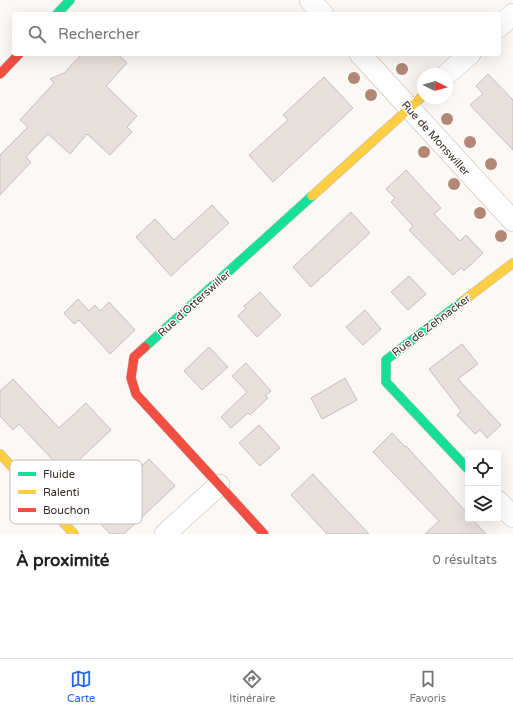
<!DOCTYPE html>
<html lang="fr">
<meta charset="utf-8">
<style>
:root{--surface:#fff;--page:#f2f2f2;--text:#202124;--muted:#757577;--line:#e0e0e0;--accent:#2563eb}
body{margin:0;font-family:"Varela Round",sans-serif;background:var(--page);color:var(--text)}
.controls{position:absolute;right:12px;bottom:12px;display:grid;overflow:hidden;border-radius:4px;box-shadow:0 4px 16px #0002}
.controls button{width:36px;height:36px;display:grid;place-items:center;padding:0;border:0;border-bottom:1px solid var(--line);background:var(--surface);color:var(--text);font:20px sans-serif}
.compass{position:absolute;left:417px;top:68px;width:36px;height:36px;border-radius:50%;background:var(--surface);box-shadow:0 4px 16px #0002;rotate:95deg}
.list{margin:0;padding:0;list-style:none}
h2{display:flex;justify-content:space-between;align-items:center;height:52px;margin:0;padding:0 16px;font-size:17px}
h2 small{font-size:13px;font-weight:400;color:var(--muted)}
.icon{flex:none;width:22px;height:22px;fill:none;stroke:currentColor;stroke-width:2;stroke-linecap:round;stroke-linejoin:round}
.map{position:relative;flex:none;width:513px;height:534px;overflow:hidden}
.search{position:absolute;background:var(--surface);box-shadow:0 4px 16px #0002;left:12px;right:12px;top:12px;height:44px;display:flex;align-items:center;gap:10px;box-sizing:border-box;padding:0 14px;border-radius:4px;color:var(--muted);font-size:15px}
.sheet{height:124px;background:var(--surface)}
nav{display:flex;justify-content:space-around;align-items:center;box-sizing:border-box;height:56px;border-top:1px solid var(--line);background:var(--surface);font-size:11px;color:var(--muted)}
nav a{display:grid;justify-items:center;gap:2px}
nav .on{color:var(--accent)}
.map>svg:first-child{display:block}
.building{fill:#e8e0dc;stroke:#c6bebb}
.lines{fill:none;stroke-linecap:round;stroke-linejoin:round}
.street-casing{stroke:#c4bdba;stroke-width:22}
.fast-casing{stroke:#c4bdba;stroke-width:10}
.slow-casing{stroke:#c4bdba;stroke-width:10}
.jam-casing{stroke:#c4bdba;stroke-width:10}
.street{stroke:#fffefe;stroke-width:21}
.fast{stroke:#16e098;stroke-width:9}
.slow{stroke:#ffcf43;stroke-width:9}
.jam{stroke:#f24e42;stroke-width:9}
.tree{fill:#b18876}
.labels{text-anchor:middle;stroke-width:3;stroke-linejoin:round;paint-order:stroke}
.street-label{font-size:11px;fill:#392b27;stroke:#fff}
.key{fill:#fff;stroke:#c4bfbe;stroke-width:1}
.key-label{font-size:11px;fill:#392b27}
</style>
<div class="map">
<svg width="513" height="534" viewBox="0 0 513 534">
<rect width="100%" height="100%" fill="#fcf8f6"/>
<!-- building -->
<path class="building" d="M82,54H117L127,63L106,86L137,116L127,127L132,132L110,155L87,134L70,154L48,134L26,157L31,162L0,195V155L28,127L20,120L54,83L50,79L64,73Z
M488,74L513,100V150L470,105L483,94L476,86Z
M324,77L353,108L273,182L249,155L288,120L283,115Z
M406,170L441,208L434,214L460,241L466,235L483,253L464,271L461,268L453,275L409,230L413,226L391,202L395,198L386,189Z
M212,205L229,223L171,276L136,237L155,219L174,240Z
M351,212L370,233L311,287L293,267Z
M409,276L426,294L408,310L391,292Z
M260,292L281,315L257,337L238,316L246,308L244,306Z
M78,299L89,311L95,305L100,311L109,302L135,330L110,354L79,320L74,324L64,313Z
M365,310L381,329L363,345L346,327Z
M462,344L478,364L458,379L501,425L487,438L480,430L475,434L457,415L461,411L429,369Z
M209,347L228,367L202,390L184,371Z
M246,363L271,391L265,396L268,398L250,415L248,413L231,428L221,417L247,392L232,376Z
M345,378L357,400L322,419L311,398Z
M13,379L59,428L86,403L111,430L65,473L19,424L13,430L0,416V391Z
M259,425L280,448L260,466L239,443Z
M392,433L405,447L406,446L468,514V519H472L486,534H425L439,521L373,452Z
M149,459L175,486L124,534H110L91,513Z
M313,474L336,499L369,534H327L291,495Z"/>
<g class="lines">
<defs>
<path id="street" d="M310,0L323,14
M499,27L513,14
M360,54L513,221
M447,74L470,54
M498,501L513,517
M165,534L219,485"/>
<path id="fast" d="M57,14L70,0
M463,301L386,360V382L468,469
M145,347L312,196"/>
<path id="slow" d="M312,196L423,96
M463,301L513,263
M0,454L74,534"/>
<path id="jam" d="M0,74L19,54
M145,347L134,357L131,378L136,394L264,534"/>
</defs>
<!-- street casing -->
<use href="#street" class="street-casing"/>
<!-- fast casing -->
<use href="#fast" class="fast-casing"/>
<!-- slow casing -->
<use href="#slow" class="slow-casing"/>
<!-- jam casing -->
<use href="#jam" class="jam-casing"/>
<!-- street -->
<use href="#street" class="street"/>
<!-- fast -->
<use href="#fast" class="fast"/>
<!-- slow -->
<use href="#slow" class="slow"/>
<!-- jam -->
<use href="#jam" class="jam"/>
</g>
<!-- trees -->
<g class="tree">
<circle cx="402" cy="69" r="6"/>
<circle cx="354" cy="78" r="6"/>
<circle cx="371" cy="95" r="6"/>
<circle cx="447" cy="119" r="6"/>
<circle cx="470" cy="142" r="6"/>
<circle cx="424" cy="152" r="6"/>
<circle cx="491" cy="164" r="6"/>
<circle cx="454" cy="184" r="6"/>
<circle cx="480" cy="213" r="6"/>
<circle cx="501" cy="236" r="6"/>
</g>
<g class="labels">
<!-- street labels -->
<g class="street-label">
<text transform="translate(436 138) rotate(48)" y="4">Rue de Monswiller</text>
<text transform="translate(194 303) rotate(-42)" y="4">Rue d'Otterswiller</text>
<text transform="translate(431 325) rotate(-37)" y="4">Rue de Zehnacker</text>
</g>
</g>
<!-- legend -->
<rect x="10" y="460" width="132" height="64" rx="6" class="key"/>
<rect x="18" y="472" width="18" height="4" fill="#16e098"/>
<rect x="18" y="490" width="18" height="4" fill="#ffcf43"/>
<rect x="18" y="508" width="18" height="4" fill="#f24e42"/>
<g class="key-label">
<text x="43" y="478">Fluide</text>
<text x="43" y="496">Ralenti</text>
<text x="43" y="514">Bouchon</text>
</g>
</svg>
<div class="controls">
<button><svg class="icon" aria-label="locate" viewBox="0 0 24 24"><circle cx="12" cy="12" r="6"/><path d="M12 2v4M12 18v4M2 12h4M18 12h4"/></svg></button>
<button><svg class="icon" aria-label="layers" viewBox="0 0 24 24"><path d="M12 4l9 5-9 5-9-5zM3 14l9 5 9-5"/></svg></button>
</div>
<svg class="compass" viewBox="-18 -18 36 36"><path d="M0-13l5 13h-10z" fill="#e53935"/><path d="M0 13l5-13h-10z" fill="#757577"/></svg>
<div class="search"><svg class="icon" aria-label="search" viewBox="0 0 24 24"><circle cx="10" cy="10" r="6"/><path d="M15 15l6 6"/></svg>Rechercher</div>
</div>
<section class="sheet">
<h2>À proximité<small>0 résultats</small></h2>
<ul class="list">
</ul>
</section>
<nav>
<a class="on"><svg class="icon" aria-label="map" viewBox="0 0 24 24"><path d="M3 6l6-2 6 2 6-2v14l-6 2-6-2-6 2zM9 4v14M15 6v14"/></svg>Carte</a>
<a><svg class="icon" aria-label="directions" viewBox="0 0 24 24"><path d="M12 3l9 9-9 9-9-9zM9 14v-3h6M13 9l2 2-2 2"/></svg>Itinéraire</a>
<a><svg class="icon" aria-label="saved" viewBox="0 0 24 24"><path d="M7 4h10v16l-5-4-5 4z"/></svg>Favoris</a>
</nav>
